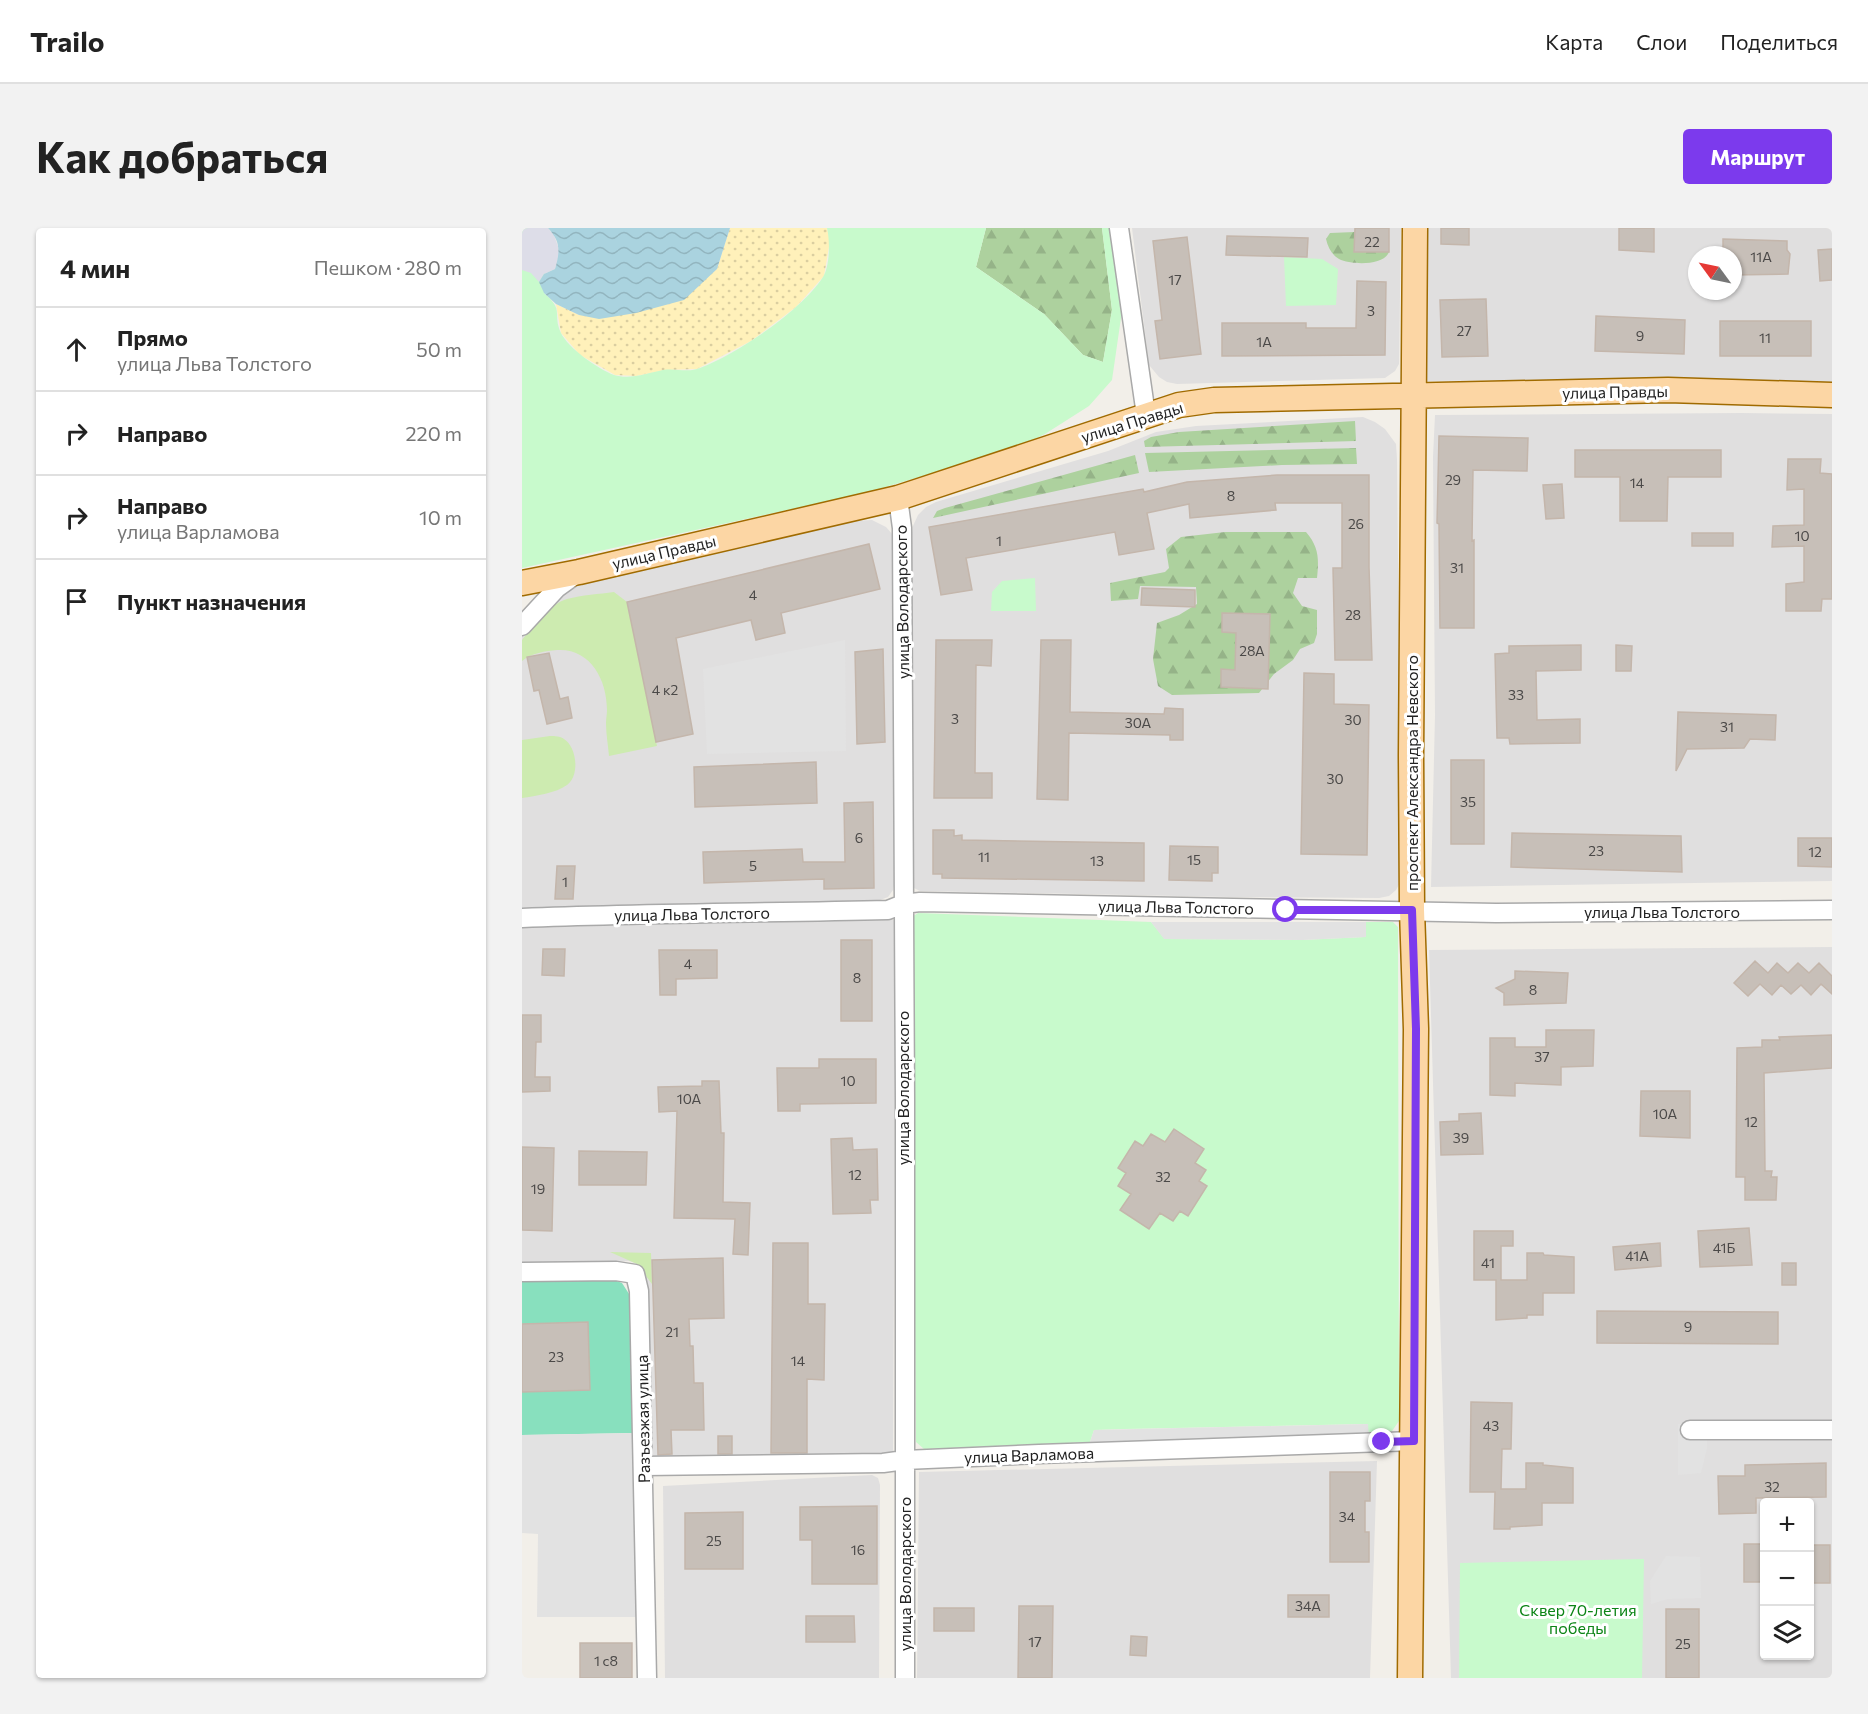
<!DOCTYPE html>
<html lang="ru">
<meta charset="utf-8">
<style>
:root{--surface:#fff;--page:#f2f2f2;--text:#222;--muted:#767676;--line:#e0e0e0;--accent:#7c3aed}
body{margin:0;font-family:Commissioner,sans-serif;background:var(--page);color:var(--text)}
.controls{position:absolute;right:18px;bottom:18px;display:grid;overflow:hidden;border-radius:6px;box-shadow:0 2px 4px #0004}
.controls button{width:54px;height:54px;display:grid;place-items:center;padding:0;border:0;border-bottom:2px solid var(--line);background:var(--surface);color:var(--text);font:30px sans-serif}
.compass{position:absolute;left:1166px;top:18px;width:54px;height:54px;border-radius:50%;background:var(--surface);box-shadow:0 2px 4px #0004;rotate:303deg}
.stop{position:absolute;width:18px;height:18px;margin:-14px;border:4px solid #7c3aed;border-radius:50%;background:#fff}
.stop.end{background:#7c3aed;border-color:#fff;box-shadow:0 2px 6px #0008}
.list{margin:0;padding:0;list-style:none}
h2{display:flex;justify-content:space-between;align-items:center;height:78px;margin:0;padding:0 24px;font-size:26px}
h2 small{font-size:20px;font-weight:400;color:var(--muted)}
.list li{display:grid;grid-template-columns:39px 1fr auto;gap:18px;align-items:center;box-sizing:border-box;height:84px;padding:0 24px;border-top:2px solid var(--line)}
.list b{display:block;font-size:22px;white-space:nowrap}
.list p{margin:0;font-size:20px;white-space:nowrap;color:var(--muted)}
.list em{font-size:20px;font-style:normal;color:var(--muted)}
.icon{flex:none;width:33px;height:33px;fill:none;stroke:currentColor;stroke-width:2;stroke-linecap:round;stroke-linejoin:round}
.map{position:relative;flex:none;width:1310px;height:1450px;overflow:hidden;border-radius:6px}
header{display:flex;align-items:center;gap:36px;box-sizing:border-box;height:84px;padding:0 30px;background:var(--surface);border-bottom:2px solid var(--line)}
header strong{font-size:28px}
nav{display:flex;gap:33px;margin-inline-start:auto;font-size:21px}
.intro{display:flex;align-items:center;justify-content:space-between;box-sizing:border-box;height:144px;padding:0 36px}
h1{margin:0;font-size:42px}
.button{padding:15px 27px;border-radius:6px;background:var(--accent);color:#fff;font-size:21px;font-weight:700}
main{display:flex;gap:36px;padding:0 36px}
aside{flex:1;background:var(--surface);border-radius:6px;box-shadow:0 2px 4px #0004}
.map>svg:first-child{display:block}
.residential{fill:#e0dfdf;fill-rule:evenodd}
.grass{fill:#cdebb0}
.forest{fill:url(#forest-firs)}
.sand{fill:url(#sand-dots)}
.park{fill:#c8facc}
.pitch{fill:#88e0be}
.parking{fill:#e2e2e2}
.plaza{fill:#dddde8}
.water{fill:url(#water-waves)}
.building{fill:#c7bfb8;stroke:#c4b6ab;stroke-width:1.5}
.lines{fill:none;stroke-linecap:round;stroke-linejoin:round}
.minor-casing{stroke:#a9a9a9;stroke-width:21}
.major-casing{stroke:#a06b00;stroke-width:27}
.minor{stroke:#fff;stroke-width:18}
.major{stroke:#fcd6a4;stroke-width:24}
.route{stroke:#7c3aed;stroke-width:8}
.labels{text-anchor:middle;stroke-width:6;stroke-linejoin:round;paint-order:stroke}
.number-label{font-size:14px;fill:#4b4948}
.street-label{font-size:16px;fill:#222;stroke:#fff}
.park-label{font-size:16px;fill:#0c8416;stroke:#fff}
</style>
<header>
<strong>Trailo</strong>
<nav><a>Карта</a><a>Слои</a><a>Поделиться</a></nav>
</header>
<div class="intro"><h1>Как добраться</h1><a class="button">Маршрут</a></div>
<main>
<aside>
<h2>4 мин<small>Пешком · 280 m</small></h2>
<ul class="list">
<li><svg class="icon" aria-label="ahead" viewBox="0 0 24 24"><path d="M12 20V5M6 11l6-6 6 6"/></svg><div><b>Прямо</b><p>улица Льва Толстого</p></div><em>50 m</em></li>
<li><svg class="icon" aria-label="right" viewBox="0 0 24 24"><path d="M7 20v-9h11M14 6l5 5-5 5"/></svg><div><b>Направо</b></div><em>220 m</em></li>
<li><svg class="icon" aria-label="right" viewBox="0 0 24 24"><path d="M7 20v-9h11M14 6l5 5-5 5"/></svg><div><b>Направо</b><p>улица Варламова</p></div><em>10 m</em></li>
<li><svg class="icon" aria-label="arrive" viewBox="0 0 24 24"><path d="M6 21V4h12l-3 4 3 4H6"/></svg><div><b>Пункт назначения</b></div></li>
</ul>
</aside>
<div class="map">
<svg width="1310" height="1450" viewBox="0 0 1310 1450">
<defs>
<pattern id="forest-firs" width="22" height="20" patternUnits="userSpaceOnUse" patternTransform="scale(1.5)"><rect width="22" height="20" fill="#add19e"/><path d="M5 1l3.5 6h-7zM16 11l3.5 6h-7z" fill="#95b388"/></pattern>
<pattern id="sand-dots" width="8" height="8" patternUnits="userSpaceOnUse" patternTransform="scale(1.5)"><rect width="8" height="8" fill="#fff1ba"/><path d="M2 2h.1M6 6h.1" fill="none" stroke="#dacea0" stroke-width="1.8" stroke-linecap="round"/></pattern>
<pattern id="water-waves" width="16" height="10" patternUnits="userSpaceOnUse" patternTransform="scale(1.5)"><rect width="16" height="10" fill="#aad3df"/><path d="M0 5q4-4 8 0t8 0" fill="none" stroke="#92b5bf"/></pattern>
</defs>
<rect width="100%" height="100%" fill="#f2efe9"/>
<!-- residential -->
<path class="residential" d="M610,0H879L877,136L873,143L863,150L655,156L645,154L637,149L627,137Z
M904,0H1310V157L1104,151L904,153ZM1175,27H1211V63H1175Z
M1219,185L1310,186V653L909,659L913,487L911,229L913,187Z
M841,189L853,194L863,201L874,216L875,231L879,653L874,662L867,668L857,670L708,669L398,663L392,660L389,651V311L391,298L396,287L404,279L414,274L586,223L634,204L674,198Z
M350,292L364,299L371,307L373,318L375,384L371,424L374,648L371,662L366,669L353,674L0,681V404L47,361L60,355L333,293Z
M374,692L371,1223L369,1227L131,1230L129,1227L122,1045L115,1036L107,1033L6,1038L0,1036V697Z
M1310,719V1450H929L907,722ZM1242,1274H1288V1428H1242Z
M855,1233L848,1450H395L397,1244Z
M350,1247L356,1250L358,1257L357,1450H143L141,1258Z"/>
<!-- grass -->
<path class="grass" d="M92,364L105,374L135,518L87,528C86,517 84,506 84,495C84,491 85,486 85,482C85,451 68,420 35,422C23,423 10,425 0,433V412C12,397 26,377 45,371C60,367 77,366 92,364Z
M28,508C33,508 38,508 42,511C55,519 58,548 45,557C34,565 14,568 0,570V512Z
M88,1024L129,1025L130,1056L115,1036Z"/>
<!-- forest -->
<path class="forest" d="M464,0H580L590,82L581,134L561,127L522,86L454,39Z
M833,4V23L867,24C862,38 829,37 817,31C810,27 806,20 804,11L808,5Z
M833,193L834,213L623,219L622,213L629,209L657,204Z
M834,220L835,236L760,237L627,244L623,225Z
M613,227L617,245L411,290L415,283L423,280Z
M703,304H784C797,319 797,331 795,350H776L771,365L780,378L795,382V406L792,415L778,421L771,432L752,446L737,465L650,467L636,458L631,431L635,395L657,387L675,376L674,359L618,358L616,371L589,373L588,355L643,344L647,340L644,321L659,309Z"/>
<!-- sand -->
<path class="sand" d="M208,0H305L308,13L302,48L274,79L229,113L175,141L144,142L114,148L93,147L58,127L39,105L34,76L57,87L195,41Z"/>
<!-- park -->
<path class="park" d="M0,0H26L22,65C43,83 30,85 39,105C46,120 76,141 92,147C108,152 126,145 141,142C153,140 167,145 178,140C215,126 279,83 301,49C308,38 308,12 305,0H464L454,39L522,86L561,127L581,134L590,82L580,0H589L600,83L590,152L567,178L523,206L492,221L343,265L0,340Z
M762,29L800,31L816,41L814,77L764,78Z
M513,350L514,383H469L470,364L480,353Z
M396,685L629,694L643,711L780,712L843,709L844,694H871L876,699L877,1193L868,1206L847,1208L845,1196L602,1201L572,1202L568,1214L402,1221L394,1214L390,689Z
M1122,1331L1120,1450H937L938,1335Z"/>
<!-- pitch -->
<path class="pitch" d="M84,1049L100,1055L109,1069L113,1205L0,1207V1051Z"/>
<!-- parking -->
<path class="parking" d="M323,412L324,523L185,526L181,441Z
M629,694H844V709L780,712L642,711Z
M846,1196L847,1208L568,1214L572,1202Z
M1156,1196H1185V1220L1179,1245L1156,1247Z
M113,1205L116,1389H15L16,1306L0,1305V1207Z
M1144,1328L1178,1329L1179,1370L1146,1371L1129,1376L1128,1353Z"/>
<!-- plaza -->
<path class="plaza" d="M0,0H26L32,7L38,24L33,41L22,46L17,54L9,45L0,42Z"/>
<!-- water -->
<path class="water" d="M26,0H208L195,41L162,72L114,85L77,91L57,87L34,76L22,65L17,54L22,46L33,41C38,24 39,14 26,0Z"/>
<!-- building -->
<path class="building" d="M833,0H867V24H832Z
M919,0H947V17L919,16Z
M1097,0H1132V24L1097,22Z
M705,8L786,10L785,29L704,27Z
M665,9L679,126L638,131L633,93L640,92L631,13Z
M1201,11L1265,13V22L1268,26L1266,46L1211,47V27H1201Z
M1310,21V52L1298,53L1296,22Z
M835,53L864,54L863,127L700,128V95H784V100H834Z
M964,71L966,128L920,129L918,72Z
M1074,88L1163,92L1162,126L1073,123Z
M1198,93H1289V128H1198Z
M917,208L1006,210L1005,243L951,242L950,313L952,312V400H918L917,296L915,295Z
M1053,222H1199V249H1146L1145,293H1098V249H1053Z
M1266,231H1299L1298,245L1310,246V371H1300L1299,383H1264V356L1282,354V318L1250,319L1251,298L1282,297V261L1265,262Z
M755,247H847V339L850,432H813L811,340H820V275H753L754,282L668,290L667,276L625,285L632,321L597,327L593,304L444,330L450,362L419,367L407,299L621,261L622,264L665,254Z
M1040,256L1042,290L1024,291L1021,257Z
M1170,305H1211V318H1170Z
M347,316L358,361L259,385L263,405L234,412L229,392L154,410L171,506L134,514L105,374Z
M620,360L673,362V379L619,377Z
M700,385L748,386L746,461L699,459V441L713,442L714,405L700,404Z
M414,412H470L469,438L454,437L453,545H470V570H412Z
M519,412H549L548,484L642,486L643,480L661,481V512H648V507L547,505L546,572L515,571Z
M1059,417V442L1014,443L1015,492L1058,491V515L988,516L987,510H975L973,426L987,425V418Z
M1094,417L1110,418L1109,443H1094Z
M361,421L363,514L335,516L333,424Z
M27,425L38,471L46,469L50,490L25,496L17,462L12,463L5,429Z
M782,445L812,446V476L847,477L845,627L779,626Z
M1156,484L1254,487L1253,512L1228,511L1222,520L1165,521L1154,543Z
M929,532H962V616H929Z
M294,534L295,575L173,579L172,539Z
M351,574L352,660L302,661V651L182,655L181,624L280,621L281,634H323L322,575Z
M411,602H432V608L440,607V612L622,615V653L420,650V646H411Z
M990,605L1159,608L1160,644L989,639Z
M1276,610H1310V639L1276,638Z
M648,618L696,619V645H690V653L647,652Z
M35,638H53L51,671H33Z
M319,712H350V793H319Z
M21,721H43L42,748L20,747Z
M137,722H195V750L154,751V767H138Z
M1233,733L1246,745L1255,735L1266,745L1276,735L1287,745L1297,735L1310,748V766L1299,756L1289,767L1279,757L1269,766L1259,757L1250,767L1238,756L1226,768L1212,755Z
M993,743L1046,745L1044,775L982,777V765L974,760L993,751Z
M0,787H19V814H14L13,849H28V863L0,864Z
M1024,802H1072L1071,838L1039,839V857L993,855V868L968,867V810H993V819H1024Z
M1310,807V840L1242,845L1243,943H1250L1249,949H1255L1254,972H1223V949H1214L1215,820L1240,819V812H1258L1257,809Z
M297,831H354V875L278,876V883H256L255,840H297Z
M180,853H197L199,905H202L201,974L228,975L226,1027L211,1026L213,991L152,990L155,883L137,884L136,859L180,858Z
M1119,863H1168V910L1118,908Z
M959,885L961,926L919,927L918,894L937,893V886Z
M652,901L682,921L673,935L684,942L677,953L685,958L666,988L658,983L651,993L638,985L627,1001L598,982L609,966L596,958L604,945L596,940L613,913L621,918L629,906L643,914Z
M330,910L331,922L355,921L356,972H348L349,985L311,986L309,911Z
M0,919L32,920L30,1003L0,1002Z
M57,923L125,924L124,957H57Z
M1227,1000L1230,1037L1178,1039L1176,1003Z
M952,1003H991V1018H979V1052H1005V1025H1021L1022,1027L1052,1029V1065H1021V1087H1005V1090L974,1092V1052H952Z
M251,1015H286V1076H303L302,1152L285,1151V1225H249Z
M1138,1015L1139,1038L1093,1042L1091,1019Z
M201,1030L202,1090L167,1091L168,1118H171L172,1155H181L182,1202H149L150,1226L136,1227L130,1032Z
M1260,1035H1274V1057H1260Z
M1075,1083L1256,1084V1116L1075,1115Z
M66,1094L68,1162L0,1164V1096Z
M949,1174L990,1175L989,1221H980L979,1261H1004V1235H1021V1237L1051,1240V1275H1020V1297L988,1299V1301H972L973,1264H948Z
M196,1208H210V1226H196Z
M1304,1235V1269L1234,1270V1285L1197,1286L1196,1248H1223V1237Z
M808,1244H848V1273H843V1304H847V1334H808Z
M355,1278V1356H290V1312H278V1279Z
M221,1284V1341H163V1285Z
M1222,1316H1242V1354H1222Z
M1287,1317H1308V1355H1287Z
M766,1367H807V1389H766Z
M497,1378H531L530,1450H496Z
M412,1380H452V1403H412Z
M1144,1381H1177V1450H1144Z
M284,1388H332L333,1414H284Z
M609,1408L625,1409L624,1428L608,1427Z
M58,1415H110V1450H58Z"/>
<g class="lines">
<defs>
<path id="minor" d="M597,0L624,187
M376,270L380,300C383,683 384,1067 383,1450
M0,398L35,360L53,347
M0,690C122,685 244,685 366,682L381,676L398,674L974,685L1310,682
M0,1044L94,1043L113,1046L117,1063L125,1450
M1168,1202H1310
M122,1238L361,1235L383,1232L517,1226L892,1213"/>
<path id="major" d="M0,355L57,344L376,270L657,177L692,172L1146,162L1310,167
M888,1450L894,801L890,682L889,527L893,0"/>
</defs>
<!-- minor casing -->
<use href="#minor" class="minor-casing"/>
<!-- major casing -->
<use href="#major" class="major-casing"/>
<!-- minor -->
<use href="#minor" class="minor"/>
<!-- major -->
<use href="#major" class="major"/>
</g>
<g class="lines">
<!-- route -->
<path class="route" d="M764,682H890L894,801L892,1213L860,1214"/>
</g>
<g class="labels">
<!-- number labels -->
<g class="number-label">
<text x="850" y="19">22</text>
<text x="1239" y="34">11А</text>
<text x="653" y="57">17</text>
<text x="849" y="88">3</text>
<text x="942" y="108">27</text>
<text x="1118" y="113">9</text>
<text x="1243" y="115">11</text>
<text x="742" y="119">1А</text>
<text x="931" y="257">29</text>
<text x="1115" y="260">14</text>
<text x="709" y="273">8</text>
<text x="834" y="301">26</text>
<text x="1280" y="313">10</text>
<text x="477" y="318">1</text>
<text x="935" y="345">31</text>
<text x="231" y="372">4</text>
<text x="831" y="392">28</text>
<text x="730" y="428">28А</text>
<text x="143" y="467">4 к2</text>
<text x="994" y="472">33</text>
<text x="433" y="496">3</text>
<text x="831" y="497">30</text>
<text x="616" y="500">30А</text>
<text x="1205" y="504">31</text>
<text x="813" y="556">30</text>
<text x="946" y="579">35</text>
<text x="337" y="615">6</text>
<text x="1074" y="628">23</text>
<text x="1293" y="629">12</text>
<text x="462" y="634">11</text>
<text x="672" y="637">15</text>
<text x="575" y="638">13</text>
<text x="231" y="643">5</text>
<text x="43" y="659">1</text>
<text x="166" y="741">4</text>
<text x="335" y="755">8</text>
<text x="1011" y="767">8</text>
<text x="1020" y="834">37</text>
<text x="326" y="858">10</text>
<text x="167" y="876">10А</text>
<text x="1143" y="891">10А</text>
<text x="1229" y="899">12</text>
<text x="939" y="915">39</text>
<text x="333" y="952">12</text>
<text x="641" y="954">32</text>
<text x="16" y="966">19</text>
<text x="1202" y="1025">41Б</text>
<text x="1115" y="1033">41А</text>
<text x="966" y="1040">41</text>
<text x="1166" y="1104">9</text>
<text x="150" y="1109">21</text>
<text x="34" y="1134">23</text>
<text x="276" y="1138">14</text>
<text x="969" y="1203">43</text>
<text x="1250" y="1264">32</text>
<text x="825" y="1294">34</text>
<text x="192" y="1318">25</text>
<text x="336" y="1327">16</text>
<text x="786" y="1383">34А</text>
<text x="513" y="1419">17</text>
<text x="1161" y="1421">25</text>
<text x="84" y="1438">1 с8</text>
</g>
<!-- street labels -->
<g class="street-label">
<text transform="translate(1093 164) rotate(-1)" y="6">улица Правды</text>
<text transform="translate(610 194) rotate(-17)" y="6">улица Правды</text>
<text transform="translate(142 324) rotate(-13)" y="6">улица Правды</text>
<text transform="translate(380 374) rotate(-91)" y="6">улица Володарского</text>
<text transform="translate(890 545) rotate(-90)" y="6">проспект Александра Невского</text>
<text transform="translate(654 679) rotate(1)" y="6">улица Льва Толстого</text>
<text x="1140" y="690">улица Льва Толстого</text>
<text transform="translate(170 686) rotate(-1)" y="6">улица Льва Толстого</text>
<text transform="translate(381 860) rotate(-90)" y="6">улица Володарского</text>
<text transform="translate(121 1191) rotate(-91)" y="6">Разъезжая улица</text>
<text transform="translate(507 1227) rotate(-2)" y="6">улица Варламова</text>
<text transform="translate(383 1346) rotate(-90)" y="6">улица Володарского</text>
</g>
<!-- park labels -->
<g class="park-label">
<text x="1056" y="1388">Сквер 70-летия<tspan x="1056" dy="18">победы</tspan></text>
</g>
</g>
</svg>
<div class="controls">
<button>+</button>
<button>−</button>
<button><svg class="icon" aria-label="layers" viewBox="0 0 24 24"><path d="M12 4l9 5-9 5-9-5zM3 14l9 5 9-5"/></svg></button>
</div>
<svg class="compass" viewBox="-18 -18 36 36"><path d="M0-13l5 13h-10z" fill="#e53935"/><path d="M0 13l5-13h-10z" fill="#767676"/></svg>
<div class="stop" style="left:764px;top:682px"></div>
<div class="stop end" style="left:860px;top:1214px"></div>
</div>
</main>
